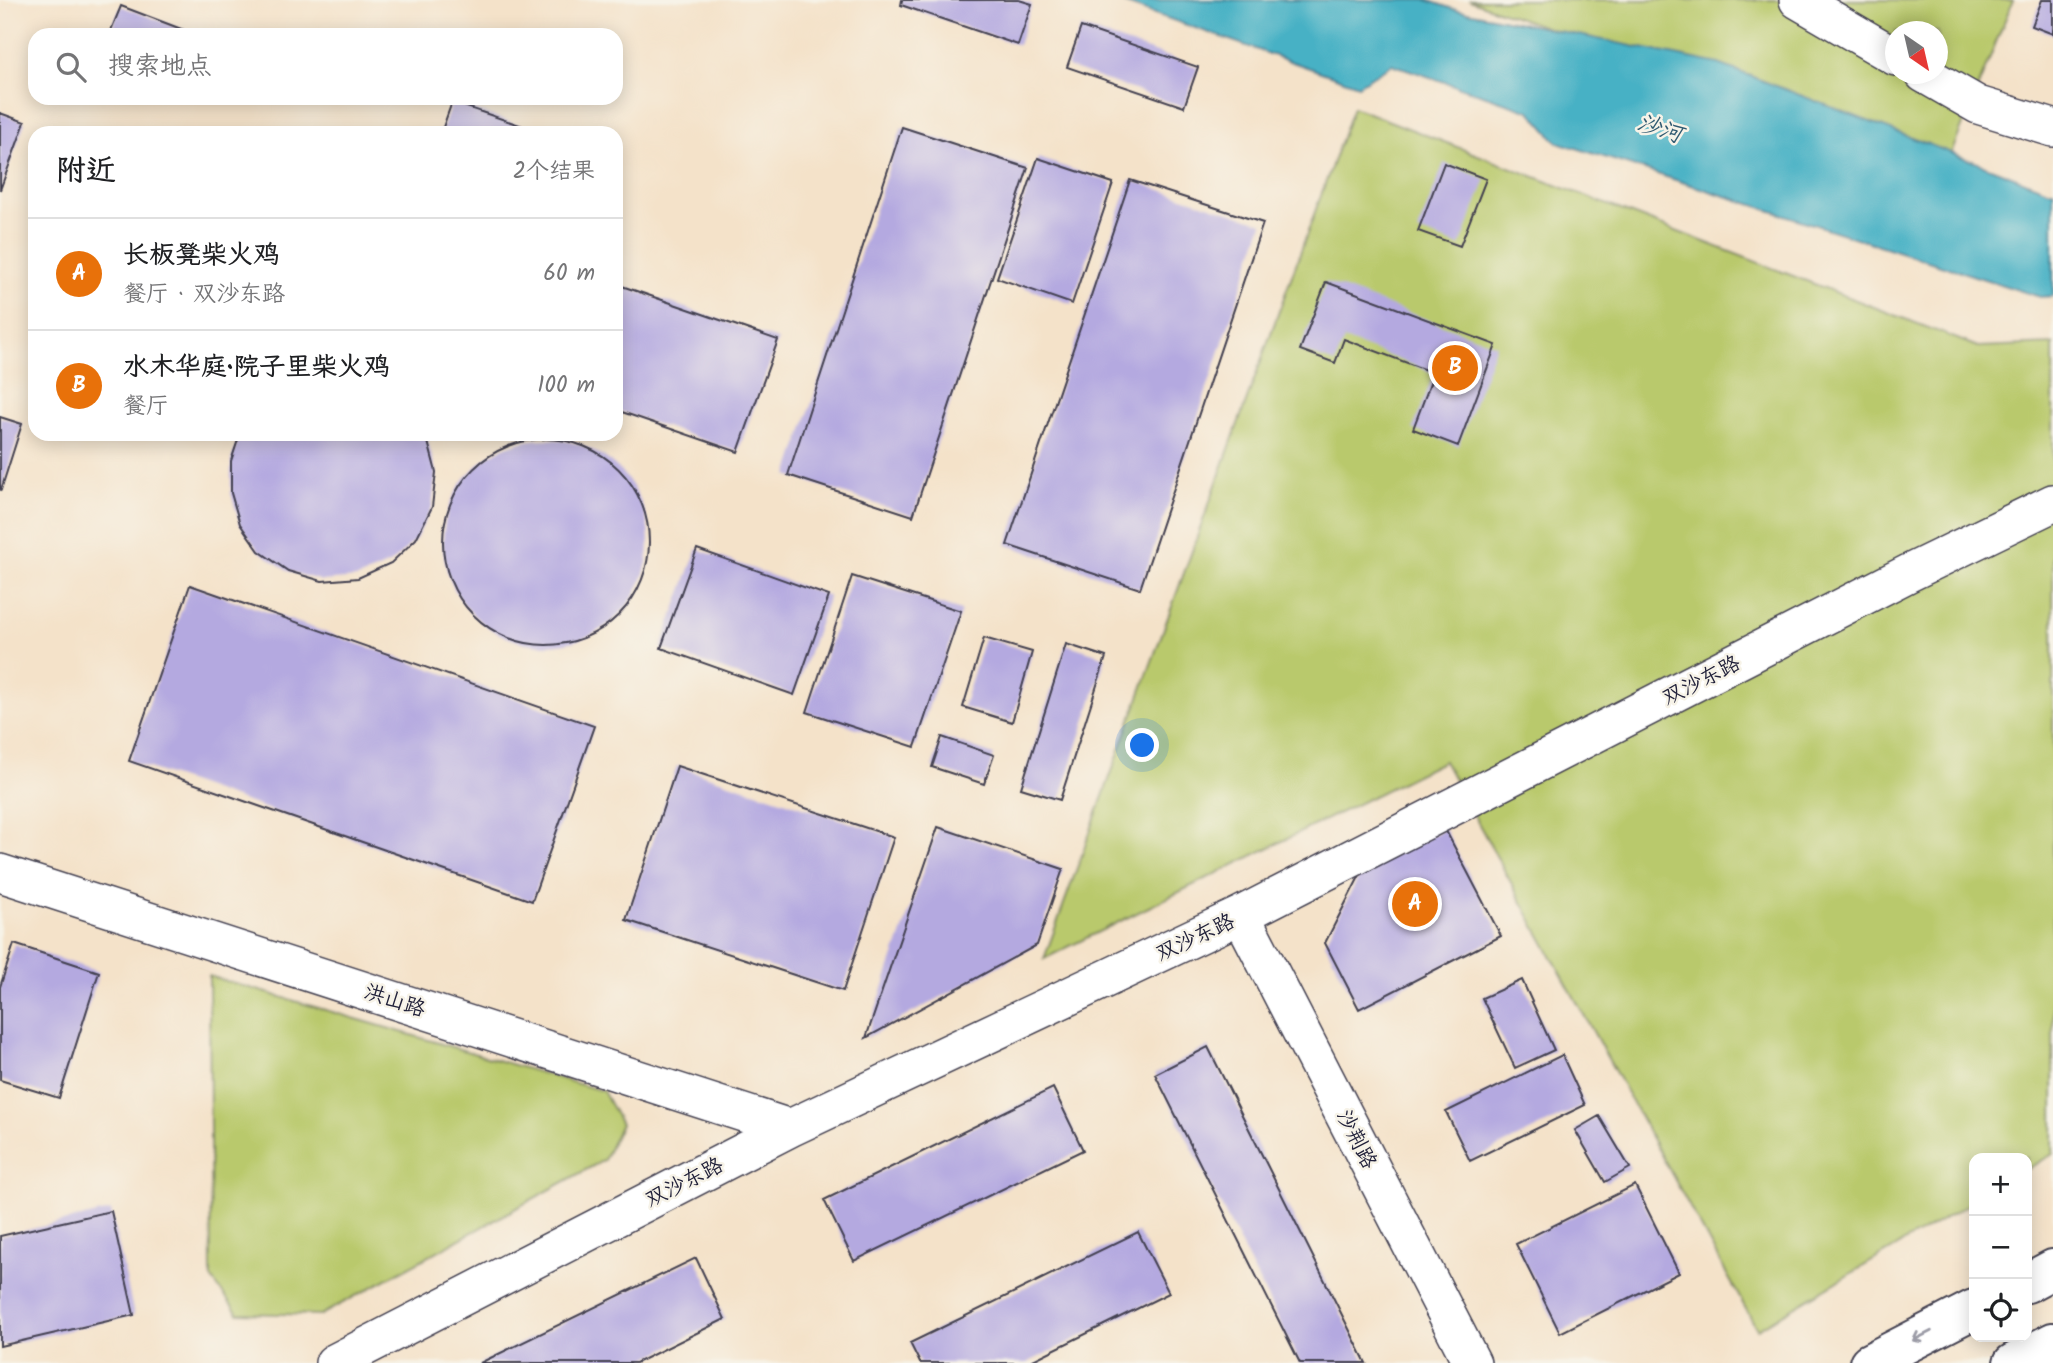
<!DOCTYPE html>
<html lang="zh">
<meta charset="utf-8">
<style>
:root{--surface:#fff;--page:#f2f2f2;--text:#202124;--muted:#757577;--line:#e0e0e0;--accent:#db2777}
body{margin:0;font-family:Kalam,"LXGW WenKai TC",sans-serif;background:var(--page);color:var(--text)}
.controls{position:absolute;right:21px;bottom:21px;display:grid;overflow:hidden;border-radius:14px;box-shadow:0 4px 18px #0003}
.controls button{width:63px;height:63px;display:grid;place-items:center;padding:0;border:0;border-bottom:2px solid var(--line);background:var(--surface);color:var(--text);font:35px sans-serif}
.compass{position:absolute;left:1885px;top:21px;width:63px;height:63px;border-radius:50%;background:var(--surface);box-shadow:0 4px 18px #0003;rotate:146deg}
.you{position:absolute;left:1143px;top:746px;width:24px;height:24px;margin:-18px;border:5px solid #fff;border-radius:50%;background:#1a73e8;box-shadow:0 0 0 10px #1a73e833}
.badge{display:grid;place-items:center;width:46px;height:46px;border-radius:50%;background:var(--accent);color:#fff;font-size:23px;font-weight:700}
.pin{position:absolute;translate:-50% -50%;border:4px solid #fff;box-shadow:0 2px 7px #0006}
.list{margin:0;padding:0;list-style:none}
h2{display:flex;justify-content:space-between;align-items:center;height:91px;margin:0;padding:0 28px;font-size:30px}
h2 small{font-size:23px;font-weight:400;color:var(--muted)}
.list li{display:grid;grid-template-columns:46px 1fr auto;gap:21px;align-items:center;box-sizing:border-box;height:112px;padding:0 28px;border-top:2px solid var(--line)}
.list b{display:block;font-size:26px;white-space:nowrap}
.list p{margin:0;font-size:23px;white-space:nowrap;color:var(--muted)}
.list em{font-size:23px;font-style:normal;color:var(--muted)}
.icon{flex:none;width:38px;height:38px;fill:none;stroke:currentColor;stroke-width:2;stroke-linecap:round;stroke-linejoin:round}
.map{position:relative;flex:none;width:2053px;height:1363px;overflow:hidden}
.search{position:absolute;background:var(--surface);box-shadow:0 4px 18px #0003;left:28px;top:28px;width:595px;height:77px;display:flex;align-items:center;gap:18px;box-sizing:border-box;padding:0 24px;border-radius:21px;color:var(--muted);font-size:26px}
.panel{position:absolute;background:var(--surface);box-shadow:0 4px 18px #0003;left:28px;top:126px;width:595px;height:315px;border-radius:21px}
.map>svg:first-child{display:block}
.green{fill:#b9c96c;stroke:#6e7654;stroke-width:2;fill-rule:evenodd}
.water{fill:#47b1c5;stroke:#346a80;stroke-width:2}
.building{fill:#b4a9e0}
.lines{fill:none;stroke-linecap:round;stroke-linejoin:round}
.street-casing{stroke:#423f50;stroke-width:40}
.primary-casing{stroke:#423f50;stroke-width:42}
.street{stroke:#fff;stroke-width:37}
.primary{stroke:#fff;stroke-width:38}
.oneway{stroke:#9c9ca7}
.labels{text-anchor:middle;stroke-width:5;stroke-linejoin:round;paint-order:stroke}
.street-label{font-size:21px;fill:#22223b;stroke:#f7f3e8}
.water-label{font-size:23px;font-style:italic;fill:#315b72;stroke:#f7f3e8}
</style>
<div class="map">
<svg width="2053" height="1363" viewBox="0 0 2053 1363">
<rect width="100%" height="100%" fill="#f7f3e8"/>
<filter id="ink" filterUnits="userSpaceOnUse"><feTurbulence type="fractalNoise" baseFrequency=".0143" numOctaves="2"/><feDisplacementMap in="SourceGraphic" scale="14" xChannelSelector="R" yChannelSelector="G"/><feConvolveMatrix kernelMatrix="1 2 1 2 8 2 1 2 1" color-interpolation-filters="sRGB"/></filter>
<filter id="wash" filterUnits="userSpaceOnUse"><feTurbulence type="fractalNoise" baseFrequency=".00686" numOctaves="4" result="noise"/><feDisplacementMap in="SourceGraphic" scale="28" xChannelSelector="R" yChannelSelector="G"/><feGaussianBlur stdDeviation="1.57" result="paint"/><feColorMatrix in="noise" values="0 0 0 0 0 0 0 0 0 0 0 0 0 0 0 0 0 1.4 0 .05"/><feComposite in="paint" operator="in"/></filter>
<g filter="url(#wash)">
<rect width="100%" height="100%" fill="#f4e2c9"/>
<!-- green -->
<path class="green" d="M1469,0H2013L1945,169ZM1896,32H1938V74H1896Z
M1353,107L1978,347L2053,344V1154L2027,1169V1158H1974V1201L1757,1329L1444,761L1044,959Z
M209,976L603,1091L621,1124L604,1160L321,1315L238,1313L211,1278Z"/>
<!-- water -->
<path class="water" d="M1115,0H1427L1453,9L1719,64L2048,190H2053V296L2040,297L1557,142L1530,111L1392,64L1358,85Z"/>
<g id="blocks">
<!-- building -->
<path class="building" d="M902,0H1019L1032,4L1018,45L901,5Z
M2042,0H2053V34L2032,26Z
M121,6L197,35H109Z
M1081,27L1198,67L1184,107L1067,67Z
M452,102L543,133H441Z
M0,113L25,122L0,190Z
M902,127L1028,168L913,516L788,475Z
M1038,158L1113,183L1072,304L997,278Z
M1444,163L1486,179L1460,246L1418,231Z
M1130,180L1263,223L1140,589L1007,545Z
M1326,282L1496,345L1458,446L1413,429L1434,373L1344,339L1335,363L1300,350Z
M616,284L778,340L738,452L616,410Z
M0,417L22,424L1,490L0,489Z
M240,434H426L436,472L432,507L416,539L391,563L358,578L322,581L288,571L259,551L240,524L231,493V461Z
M443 542a103 103 0 1 1 206 0a103 103 0 1 1-206 0Z
M697,549L829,596L794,695L661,648Z
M852,576L961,611L915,747L807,712Z
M190,585L594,726L532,901L129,761Z
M984,638L1032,652L1012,722L963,707Z
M1066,644L1106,657L1060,800L1021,788Z
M942,737L994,755L984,784L932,767Z
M677,766L894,837L843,991L626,920Z
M938,827L1063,869L1037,945L866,1038Z
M1445,829L1501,936L1359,1009L1325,943L1362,871Z
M14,944L99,972L59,1098L0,1080V987Z
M1522,980L1554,1050L1515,1068L1482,998Z
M1208,1047L1366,1363H1300L1155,1074Z
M1562,1055L1585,1105L1470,1161L1446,1112Z
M1053,1088L1083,1150L854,1261L824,1200Z
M1599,1116L1630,1168L1605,1182L1575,1130Z
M1635,1185L1679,1273L1560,1333L1516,1244Z
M111,1211L134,1315L0,1346V1236Z
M1138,1232L1169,1293L1027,1363H920L910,1343Z
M696,1258L725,1319L636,1363H480Z"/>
</g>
</g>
<g filter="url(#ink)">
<use href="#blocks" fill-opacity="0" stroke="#423f50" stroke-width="2"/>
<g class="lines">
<defs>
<path id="street" d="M1798,0L1896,57
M1924,74L1978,105L2053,128
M0,873L790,1128
M1241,915L1472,1363
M334,1363L790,1128L1241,915L1909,573L2053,503"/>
<path id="primary" d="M2027,1283L2053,1269
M1869,1363L1974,1309
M2013,1363L2053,1342"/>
</defs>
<!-- street casing -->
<use href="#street" class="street-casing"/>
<!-- primary casing -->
<use href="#primary" class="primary-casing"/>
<!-- street -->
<use href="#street" class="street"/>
<!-- primary -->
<use href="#primary" class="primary"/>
</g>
<!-- one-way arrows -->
<defs><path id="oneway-shaft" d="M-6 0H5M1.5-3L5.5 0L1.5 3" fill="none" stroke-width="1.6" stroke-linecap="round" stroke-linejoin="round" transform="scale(1.75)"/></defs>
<use class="oneway" href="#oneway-shaft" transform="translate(1922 1336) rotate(153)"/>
</g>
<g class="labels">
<!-- street labels -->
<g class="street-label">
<text transform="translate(1701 680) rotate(-27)" y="7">双沙东路</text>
<text transform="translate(1195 937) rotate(-25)" y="7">双沙东路</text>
<text transform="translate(395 1000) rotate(18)" y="7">洪山路</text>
<text transform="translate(1357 1139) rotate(63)" y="7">沙荆路</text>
<text transform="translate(684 1182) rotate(-27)" y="7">双沙东路</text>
</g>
<!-- water labels -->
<g class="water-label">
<text transform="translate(1660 128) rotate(18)" y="8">沙河</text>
</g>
</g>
</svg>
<div class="controls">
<button>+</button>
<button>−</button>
<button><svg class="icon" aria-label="locate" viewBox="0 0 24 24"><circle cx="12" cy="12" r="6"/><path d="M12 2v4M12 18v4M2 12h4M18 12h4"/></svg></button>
</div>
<svg class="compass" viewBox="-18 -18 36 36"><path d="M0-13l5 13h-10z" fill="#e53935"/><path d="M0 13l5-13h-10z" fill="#757577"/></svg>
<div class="you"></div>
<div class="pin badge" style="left:1415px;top:904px;background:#e8710a">A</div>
<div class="pin badge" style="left:1455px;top:368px;background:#e8710a">B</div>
<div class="search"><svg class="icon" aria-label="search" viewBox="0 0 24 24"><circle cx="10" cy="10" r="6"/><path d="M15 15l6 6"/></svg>搜索地点</div>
<section class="panel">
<h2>附近<small>2个结果</small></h2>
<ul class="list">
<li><span class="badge" style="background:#e8710a">A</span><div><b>长板凳柴火鸡</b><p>餐厅 · 双沙东路</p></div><em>60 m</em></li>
<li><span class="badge" style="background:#e8710a">B</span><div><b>水木华庭·院子里柴火鸡</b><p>餐厅</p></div><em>100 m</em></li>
</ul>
</section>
</div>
